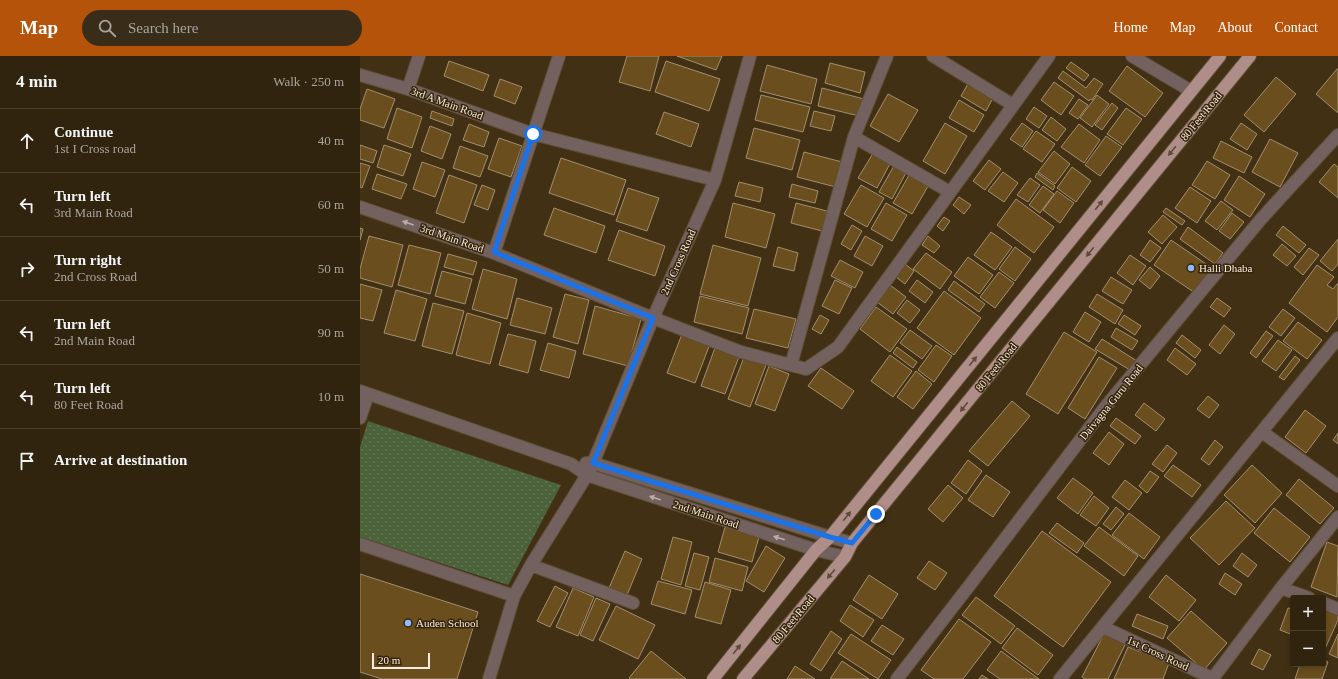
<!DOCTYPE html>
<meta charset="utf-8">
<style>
:root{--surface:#31240f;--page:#392c18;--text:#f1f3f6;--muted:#a8a49e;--line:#4c412f;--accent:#b45309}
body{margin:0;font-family:"Times New Roman",serif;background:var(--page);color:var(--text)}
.controls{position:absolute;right:12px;bottom:12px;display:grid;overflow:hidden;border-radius:4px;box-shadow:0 2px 6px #0003}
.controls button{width:36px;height:36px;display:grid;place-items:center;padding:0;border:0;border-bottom:1px solid var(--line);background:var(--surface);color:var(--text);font:20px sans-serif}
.scale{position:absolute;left:12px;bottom:10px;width:58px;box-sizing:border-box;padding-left:4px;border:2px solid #f7ecdd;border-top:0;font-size:11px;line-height:14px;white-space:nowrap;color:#f7ecdd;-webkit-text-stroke:3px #36250a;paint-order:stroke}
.stop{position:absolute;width:12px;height:12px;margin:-9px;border:3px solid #1a73e8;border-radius:50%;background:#fff}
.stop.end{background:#1a73e8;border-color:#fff;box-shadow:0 1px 4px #0008}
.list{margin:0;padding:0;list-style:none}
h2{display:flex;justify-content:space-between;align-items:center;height:52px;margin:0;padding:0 16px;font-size:17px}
h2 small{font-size:13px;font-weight:400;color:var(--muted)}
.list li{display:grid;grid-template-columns:26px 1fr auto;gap:12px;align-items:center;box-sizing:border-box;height:64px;padding:0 16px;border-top:1px solid var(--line)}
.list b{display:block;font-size:15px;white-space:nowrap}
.list p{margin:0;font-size:13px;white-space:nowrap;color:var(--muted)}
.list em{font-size:13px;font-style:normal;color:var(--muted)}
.icon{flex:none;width:22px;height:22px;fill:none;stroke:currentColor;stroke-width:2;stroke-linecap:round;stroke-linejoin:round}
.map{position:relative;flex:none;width:978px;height:623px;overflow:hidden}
header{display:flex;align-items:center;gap:24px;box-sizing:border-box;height:56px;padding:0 20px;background:var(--accent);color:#fff}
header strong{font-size:19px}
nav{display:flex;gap:22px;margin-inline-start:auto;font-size:14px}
.search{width:280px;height:36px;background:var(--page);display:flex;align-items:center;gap:10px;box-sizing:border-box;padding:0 14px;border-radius:22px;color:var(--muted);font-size:15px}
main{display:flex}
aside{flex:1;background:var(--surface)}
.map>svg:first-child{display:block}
.grass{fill:url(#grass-dots)}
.building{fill:#6b4e1d;stroke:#a28e70}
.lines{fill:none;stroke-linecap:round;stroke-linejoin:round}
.minor-casing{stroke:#5e4e34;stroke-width:14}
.major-casing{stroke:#5e4e34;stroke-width:14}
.minor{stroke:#72615f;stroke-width:12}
.major{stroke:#af8e8a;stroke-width:12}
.oneway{fill:#604a37}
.oneway2{fill:#bbada4}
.route{stroke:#1a73e8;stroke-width:5}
.poi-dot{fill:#8fb8fd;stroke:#36250a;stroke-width:1.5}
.labels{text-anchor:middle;stroke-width:3;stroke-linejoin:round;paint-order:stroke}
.street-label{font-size:11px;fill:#f7ecdd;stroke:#36250a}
.poi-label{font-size:11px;fill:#f7ecdd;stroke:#36250a;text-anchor:start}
</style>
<header>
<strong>Map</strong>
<div class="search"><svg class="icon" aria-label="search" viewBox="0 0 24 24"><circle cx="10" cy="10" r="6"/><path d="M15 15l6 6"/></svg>Search here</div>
<nav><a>Home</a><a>Map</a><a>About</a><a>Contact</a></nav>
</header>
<main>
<aside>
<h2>4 min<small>Walk · 250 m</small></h2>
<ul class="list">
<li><svg class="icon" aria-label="ahead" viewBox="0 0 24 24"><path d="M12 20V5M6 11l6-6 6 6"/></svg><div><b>Continue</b><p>1st I Cross road</p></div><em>40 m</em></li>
<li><svg class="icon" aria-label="left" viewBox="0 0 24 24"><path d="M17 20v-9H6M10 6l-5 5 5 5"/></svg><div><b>Turn left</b><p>3rd Main Road</p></div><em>60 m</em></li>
<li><svg class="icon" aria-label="right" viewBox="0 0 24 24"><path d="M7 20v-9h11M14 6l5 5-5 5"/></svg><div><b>Turn right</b><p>2nd Cross Road</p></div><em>50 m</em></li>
<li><svg class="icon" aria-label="left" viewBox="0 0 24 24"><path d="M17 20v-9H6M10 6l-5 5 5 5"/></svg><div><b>Turn left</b><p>2nd Main Road</p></div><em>90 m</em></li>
<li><svg class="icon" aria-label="left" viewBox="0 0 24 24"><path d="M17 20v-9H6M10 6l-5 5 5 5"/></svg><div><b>Turn left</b><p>80 Feet Road</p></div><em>10 m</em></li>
<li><svg class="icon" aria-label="arrive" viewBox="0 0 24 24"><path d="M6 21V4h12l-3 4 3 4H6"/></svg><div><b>Arrive at destination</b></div></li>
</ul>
</aside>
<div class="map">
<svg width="978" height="623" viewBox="0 0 978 623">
<defs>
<pattern id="grass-dots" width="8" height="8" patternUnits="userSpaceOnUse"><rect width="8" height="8" fill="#4c623a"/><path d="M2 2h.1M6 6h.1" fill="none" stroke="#677956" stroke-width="1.8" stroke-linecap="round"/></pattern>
</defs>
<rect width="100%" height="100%" fill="#413014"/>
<!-- grass -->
<path class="grass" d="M8,365L201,429L148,529L0,481V391Z"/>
<!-- building -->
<path class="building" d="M267,0H299L290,35L259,26Z
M317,0H362L356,14Z
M89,5L129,19L123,35L84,20Z
M306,5L360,23L349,55L295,36Z
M711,6L729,19L724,25L706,12Z
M470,7L505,16L500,37L465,27Z
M407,9L457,23L451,48L400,35Z
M767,10L803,37L785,61L749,35Z
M977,13H978V57L956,38Z
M703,15L726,32L734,22L743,28L732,44L730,43L729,45L698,22Z
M916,21L936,38L904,76L884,59Z
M140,23L162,31L155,48L134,40Z
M609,26L634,40L626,55L601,40Z
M694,26L714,40L701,59L681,44Z
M462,32L504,43L499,60L458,50Z
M7,33L35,43L24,72L0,64V53Z
M528,38L558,54L539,86L510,70Z
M401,39L450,51L443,76L395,64Z
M737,39L749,48L732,71L720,62Z
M719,43L728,49L718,63L709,57Z
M599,44L624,59L614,76L589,62Z
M752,47L758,52L742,74L735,69Z
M674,51L687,60L679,72L666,63Z
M37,52L62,61L52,92L27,83Z
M766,52L782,63L763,89L747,78Z
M72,55L94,63L92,70L70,62Z
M454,55L475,60L471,75L450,70Z
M304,56L339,68L331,91L296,78Z
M691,61L706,73L697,85L682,74Z
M585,67L607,80L585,118L563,105Z
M662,67L673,75L662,91L650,83Z
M881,67L897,78L887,94L870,83Z
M109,68L129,76L124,91L103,84Z
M719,68L740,84L724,107L701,91Z
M70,70L91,78L82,103L61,95Z
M394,72L440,84L432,114L386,102Z
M676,75L695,88L682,106L663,93Z
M746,80L762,91L740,120L725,109Z
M139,82L162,90L151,121L128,113Z
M910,83L938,97L920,131L892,116Z
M861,85L892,101L884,117L853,102Z
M0,89L17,95L13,107L0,103Z
M24,89L51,98L43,120L17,111Z
M100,90L128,100L120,121L93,112Z
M515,94L532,104L517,132L498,122Z
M694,95L710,108L695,128L678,116Z
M444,96L482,106L476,131L437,121Z
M201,102L266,124L254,159L189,137Z
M629,104L641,113L625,134L613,125Z
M847,105L870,119L855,143L832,129Z
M62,106L85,114L75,141L53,133Z
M0,107L10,110L2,132L0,131Z
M535,108L547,115L532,143L519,136Z
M974,108L978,111V142L959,126Z
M712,111L731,125L716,146L697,132Z
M552,114L571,125L552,158L533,147Z
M643,116L658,127L644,146L628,135Z
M677,117L695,130L693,134L675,121Z
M17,118L47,128L41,143L12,133Z
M89,119L117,129L104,167L76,157Z
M879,120L905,138L890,161L864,144Z
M670,122L680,129L668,146L657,139Z
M379,126L403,132L400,146L375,140Z
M432,128L458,135L455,147L429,141Z
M122,129L135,134L128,154L114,149Z
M501,129L524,142L507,171L484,158Z
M683,130L694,138L680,157L669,149Z
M830,131L851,145L837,167L815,152Z
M268,132L299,142L287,175L256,165Z
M697,135L714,147L700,167L683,154Z
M599,141L611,149L604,158L593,149Z
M656,143L694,171L674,197L637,169Z
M861,145L873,154L857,174L845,165Z
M373,147L415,158L406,192L365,181Z
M436,147L467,155L462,175L431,167Z
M526,147L547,159L532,185L511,173Z
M194,152L245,170L236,197L184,179Z
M806,152L825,165L822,169L803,156Z
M872,157L884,166L870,183L859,175Z
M803,159L817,171L802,188L788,176Z
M584,161L590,165L583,175L577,170Z
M492,169L502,175L491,194L481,188Z
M923,170L946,189L939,197L916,179Z
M828,171L863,197L855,208L820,183Z
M0,172L3,173L0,184Z
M259,174L305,190L295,220L248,204Z
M631,176L652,191L635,214L614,199Z
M9,180L43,189L32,231L0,222V213Z
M505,180L523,190L512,210L494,200Z
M568,180L580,190L574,197L562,189Z
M978,183V208L972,215L960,205Z
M790,184L801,192L790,206L780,199Z
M811,184L852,212L835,237L794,209Z
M922,188L936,200L927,210L913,199Z
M49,189L81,197L70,238L38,229Z
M353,189L401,202L388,250L340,238Z
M418,191L438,197L434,215L413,210Z
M655,191L671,203L655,225L639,213Z
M949,192L959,199L943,219L934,211Z
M566,197L592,216L580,233L553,213Z
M88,198L117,206L113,219L84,211Z
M770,199L786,210L773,229L757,217Z
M608,201L633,219L619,238L594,220Z
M480,204L503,216L495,232L471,220Z
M545,208L554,215L545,228L536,221Z
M957,209L974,221L967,229L973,233L978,227V261L967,276L929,247Z
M790,211L800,220L790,233L779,224Z
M123,213L157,223L147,263L112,253Z
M82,215L112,223L105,248L75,240Z
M639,216L654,227L635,252L620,241Z
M751,221L772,234L763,248L742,235Z
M475,224L492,232L479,258L462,250Z
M557,224L573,236L565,247L549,235Z
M594,225L625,248L619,256L588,234Z
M0,228L22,234L13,265L0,262Z
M530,229L546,241L533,258L517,246Z
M36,234L67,243L55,285L24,277Z
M584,235L621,262L594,299L557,272Z
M205,238L229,244L218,288L193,281Z
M737,238L763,254L755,268L729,251Z
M340,240L389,252L382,278L334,266Z
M157,242L192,252L185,278L150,269Z
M857,242L871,252L864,261L850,251Z
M547,244L560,254L550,267L537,257Z
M73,247L104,255L92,298L62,290Z
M235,250L281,263L268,310L223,298Z
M516,251L547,273L530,296L500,273Z
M394,253L436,263L428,292L386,282Z
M923,253L935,262L921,280L909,271Z
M725,256L741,266L729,286L713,276Z
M107,257L141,267L130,308L96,299Z
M460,259L469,264L461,278L452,273Z
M764,259L781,270L775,279L758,268Z
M938,266L962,284L947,303L923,285Z
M864,269L875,278L860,298L849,289Z
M756,272L778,285L772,294L751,281Z
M550,274L572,290L562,303L540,287Z
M906,275L913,280L896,302L890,297Z
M704,276L737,296L698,358L666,338Z
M148,278L176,285L168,317L139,309Z
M322,278L350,288L335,327L307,317Z
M822,279L841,294L835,302L816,287Z
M742,283L777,305L770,314L735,293Z
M918,284L932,294L916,315L902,305Z
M188,287L216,295L209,322L180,314Z
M356,289L380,298L365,338L341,330Z
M576,289L592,300L574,326L558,314Z
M537,291L557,306L553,312L533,297Z
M815,292L836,308L827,319L807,304Z
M530,299L552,315L533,341L511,325Z
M935,300L940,304L924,324L919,321Z
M384,301L406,309L390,351L368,343Z
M739,301L757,312L725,363L708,352Z
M409,310L429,318L415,355L395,348Z
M461,312L494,335L482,353L448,330Z
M556,315L572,328L553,353L537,341Z
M848,340L859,349L849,362L837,353Z
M652,345L670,360L628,410L609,395Z
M784,347L805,363L796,375L775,359Z
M945,354L966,370L946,397L925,381Z
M756,362L781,380L775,388L750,370Z
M749,376L764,388L749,409L733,397Z
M978,377V388L973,384Z
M855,384L863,391L849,409L841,403Z
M807,389L817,397L803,416L792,408Z
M608,404L622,415L606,438L591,427Z
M813,409L841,429L832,441L804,420Z
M892,409L922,437L895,467L864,439Z
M790,415L799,421L787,437L779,430Z
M626,419L650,436L633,461L608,444Z
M713,422L733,437L718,458L697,442Z
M939,423L974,452L960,468L926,439Z
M765,424L782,437L769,454L752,441Z
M588,429L603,442L583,466L568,453Z
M734,440L749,452L736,470L720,459Z
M866,445L895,472L859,509L830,482Z
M756,451L764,458L751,474L743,468Z
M914,452L950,481L930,506L894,477Z
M769,457L800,481L784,503L752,479Z
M697,467L724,487L717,497L689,477Z
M365,471L399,481L392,506L358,496Z
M739,471L778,500L764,520L724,490Z
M682,475L751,526L703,591L634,540Z
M313,481L332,486L321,529L301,523Z
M967,486L978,490L977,541L951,531Z
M406,490L425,502L404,536L386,525Z
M265,495L282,503L267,539L249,532Z
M334,497L349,501L340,534L325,530Z
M882,497L897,509L888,521L873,510Z
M355,502L388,511L382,535L349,526Z
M569,505L587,517L575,534L557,522Z
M865,517L882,528L875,539L859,528Z
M0,518L118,556L97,623H22L0,616Z
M509,519L538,538L522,563L493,544Z
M806,519L836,544L819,565L789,541Z
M298,525L332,534L325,558L291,548Z
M345,526L371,534L361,568L335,561Z
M195,530L208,537L190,571L177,565Z
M213,532L234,541L218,580L196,571Z
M616,541L655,570L641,588L602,559Z
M236,542L250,548L233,585L220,579Z
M490,549L514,564L503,581L480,565Z
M256,550L295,569L278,603L239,584Z
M963,551L978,558V564L964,595L963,594Z
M928,552L933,553V579L920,574Z
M831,555L867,587L844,614L807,582Z
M777,558L808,570L803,583L772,570Z
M599,563L631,586L603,623H574L561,614Z
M522,569L544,583L533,599L511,585Z
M657,572L693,599L678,619L642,592Z
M471,575L482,583L461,615L450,608Z
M745,576L766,587L748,623H725L722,621Z
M491,578L531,604L518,623L478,597Z
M978,578V602L969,598Z
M768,591L809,607L803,623H754Z
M899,593L911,599L903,614L891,608Z
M291,595L326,623H270L269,622Z
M641,595L679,623H640L627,614Z
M482,605L509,623H470Z
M963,605L968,606L962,623H935L940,608H963Z
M435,610L455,623H427Z
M622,619L628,623H619Z"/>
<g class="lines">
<defs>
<path id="minor" d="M573,0L653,49
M772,0L831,35
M0,19L48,33L173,78L355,124
M48,33L59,0
M494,81L590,136
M0,151L134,197L293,262L381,296L446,313L478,291L689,0
M134,197L199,0
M431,309L494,81L527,0
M0,335L211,408L227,419L456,494L485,501
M0,362L8,338
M902,376L978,430
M226,407H233L470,481L492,487
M0,488L154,540
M171,509L273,547
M921,532L949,542
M963,547L978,553
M743,571L854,623
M853,622L921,532L978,461
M129,623L154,540L171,509L227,419L233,407L293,262L355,124L390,0
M537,623L609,530L746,350L901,163L978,79
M700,623L978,282"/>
<path id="major" d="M353,623L456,494L470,481L860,0
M383,623L485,501L492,487L890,0"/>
</defs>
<!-- minor casing -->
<use href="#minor" class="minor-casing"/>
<!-- major casing -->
<use href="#major" class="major-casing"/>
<!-- minor -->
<use href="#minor" class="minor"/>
<!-- major -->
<use href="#major" class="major"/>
</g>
<!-- one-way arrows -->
<defs><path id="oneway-solid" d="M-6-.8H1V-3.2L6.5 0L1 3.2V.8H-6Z"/></defs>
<g class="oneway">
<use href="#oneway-solid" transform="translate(812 95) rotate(129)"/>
<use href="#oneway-solid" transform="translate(739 149) rotate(-51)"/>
<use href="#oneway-solid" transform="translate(730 196) rotate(129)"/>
<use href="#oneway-solid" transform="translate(613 305) rotate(-51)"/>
<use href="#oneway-solid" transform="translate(604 351) rotate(129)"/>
<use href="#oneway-solid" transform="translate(487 460) rotate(-51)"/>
<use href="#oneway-solid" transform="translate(471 518) rotate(130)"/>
<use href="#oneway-solid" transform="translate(377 593) rotate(-51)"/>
</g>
<g class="oneway2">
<use href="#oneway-solid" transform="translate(48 167) rotate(-161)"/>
<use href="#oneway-solid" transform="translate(295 442) rotate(-162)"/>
<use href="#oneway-solid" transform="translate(419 482) rotate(-162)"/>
</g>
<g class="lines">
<!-- route -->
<path class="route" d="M173,78L134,196L293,262L233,407L470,481L492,487L516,458"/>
</g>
<!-- markers -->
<g class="poi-dot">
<circle cx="831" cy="212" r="4"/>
<circle cx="48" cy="567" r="4"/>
</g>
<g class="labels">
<!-- street labels -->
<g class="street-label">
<text transform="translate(87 47) rotate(20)" y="4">3rd A Main Road</text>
<text transform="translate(841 60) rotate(-51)" y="4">80 Feet Road</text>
<text transform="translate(92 182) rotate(19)" y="4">3rd Main Road</text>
<text transform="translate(318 206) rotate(-66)" y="4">2nd Cross Road</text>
<text transform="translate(636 311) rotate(-51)" y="4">80 Feet Road</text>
<text transform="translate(751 346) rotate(-51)" y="4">Daivagna Guru Road</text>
<text transform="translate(346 458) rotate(18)" y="4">2nd Main Road</text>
<text transform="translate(433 563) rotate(-50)" y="4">80 Feet Road</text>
<text transform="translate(798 597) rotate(25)" y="4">1st Cross Road</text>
</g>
<!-- poi labels -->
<g class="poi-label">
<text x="839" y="216">Halli Dhaba</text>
<text x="56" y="571">Auden School</text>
</g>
</g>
</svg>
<div class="controls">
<button>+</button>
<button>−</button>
</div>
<div class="scale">20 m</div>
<div class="stop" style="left:173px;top:78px"></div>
<div class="stop end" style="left:516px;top:458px"></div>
</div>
</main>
